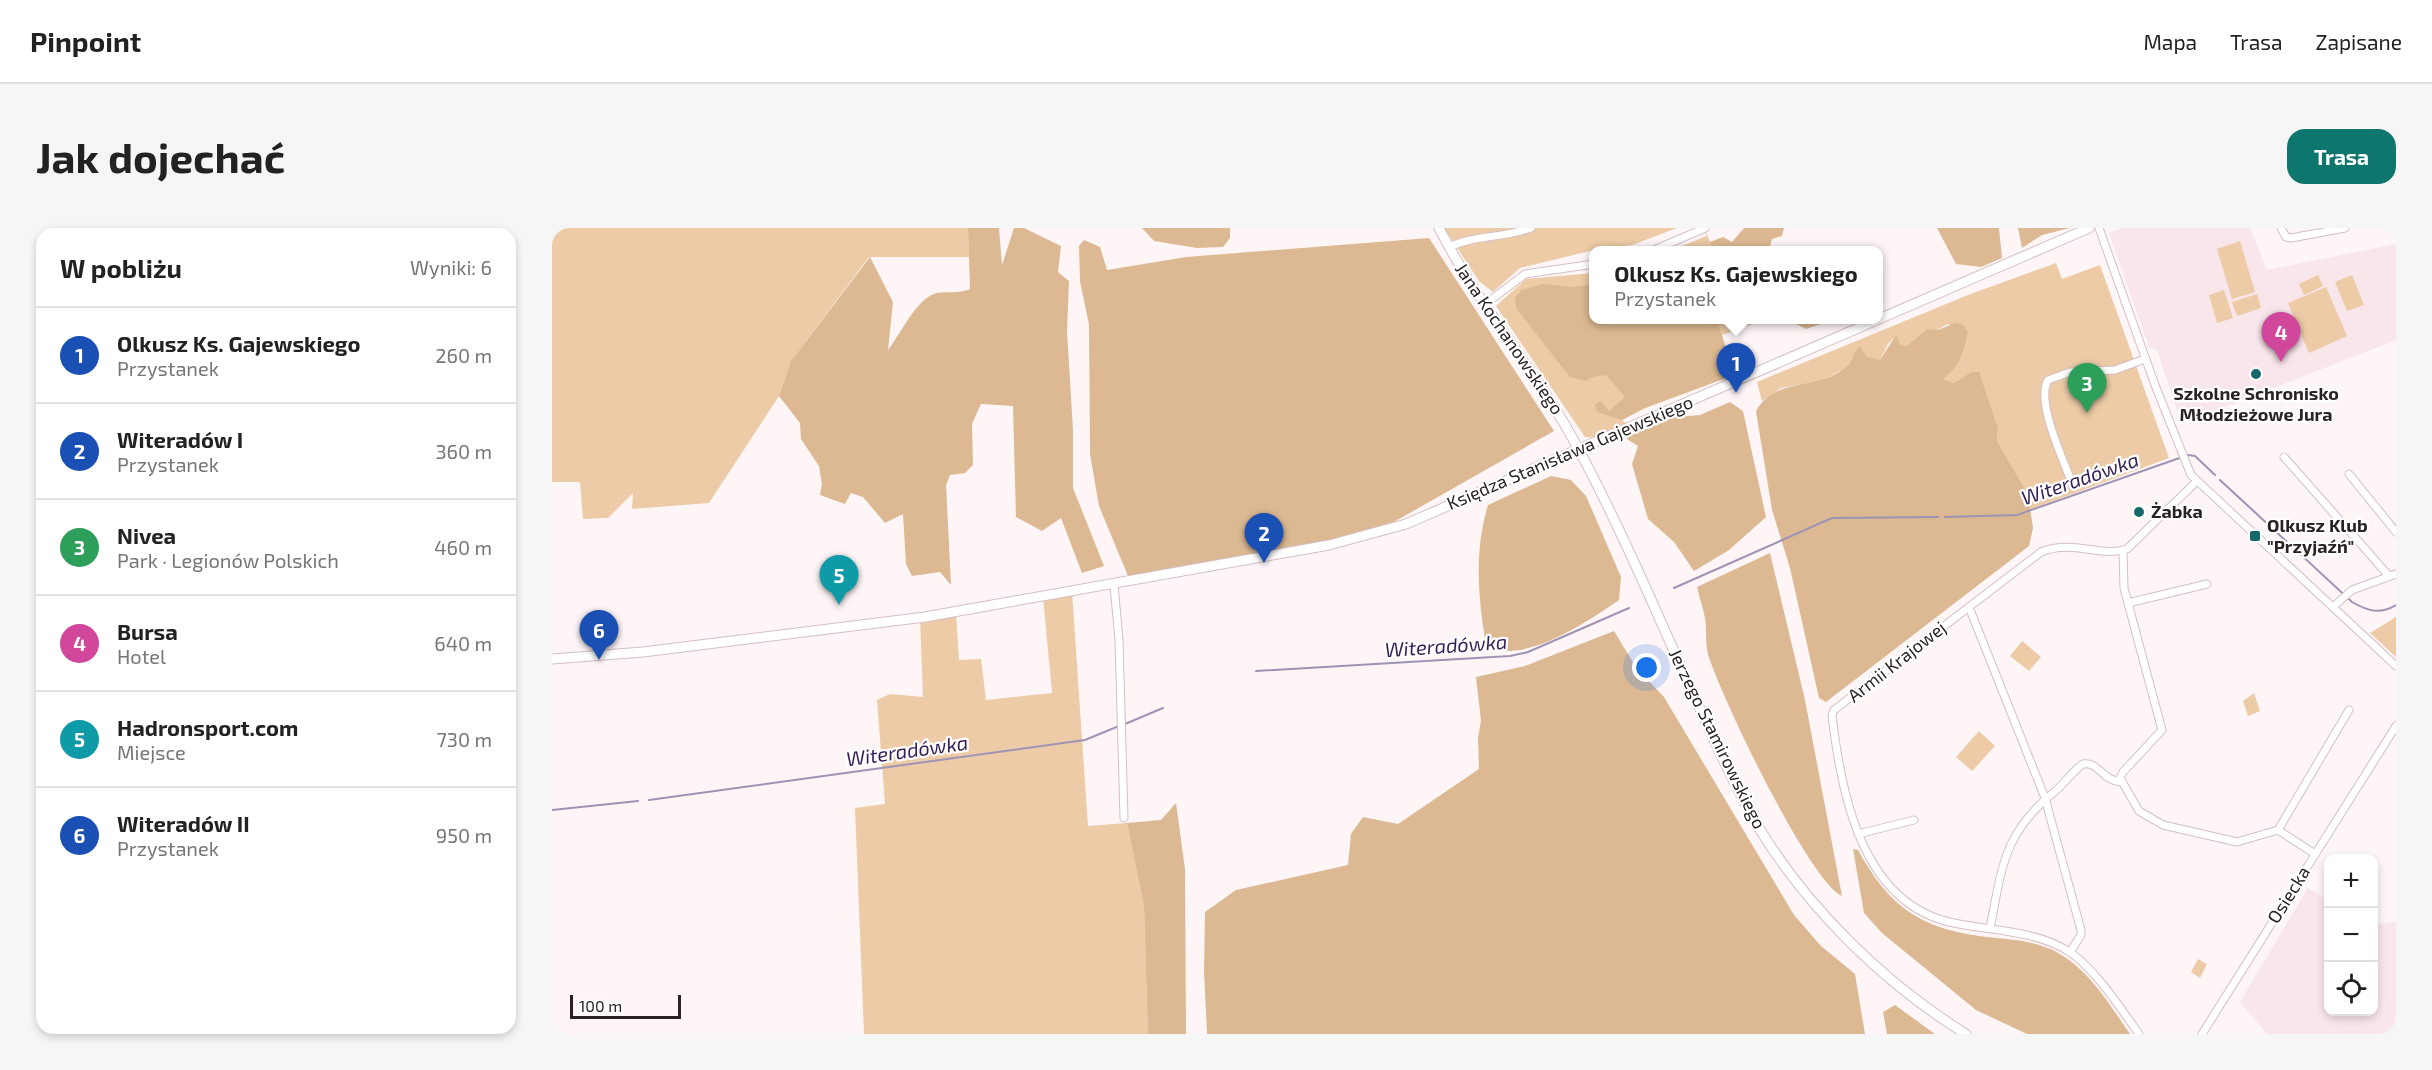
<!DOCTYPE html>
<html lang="pl">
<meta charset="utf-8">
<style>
:root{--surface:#fff;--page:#f6f6f6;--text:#222;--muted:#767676;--line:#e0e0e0;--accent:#0f766e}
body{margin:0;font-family:"Exo 2",sans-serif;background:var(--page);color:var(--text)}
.controls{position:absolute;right:18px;bottom:18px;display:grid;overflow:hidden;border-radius:12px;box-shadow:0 3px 9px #0003}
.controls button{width:54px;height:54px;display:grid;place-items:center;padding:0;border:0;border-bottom:2px solid var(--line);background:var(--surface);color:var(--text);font:30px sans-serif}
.scale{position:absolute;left:18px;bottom:15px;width:111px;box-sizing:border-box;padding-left:6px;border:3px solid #2a2224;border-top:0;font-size:16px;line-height:21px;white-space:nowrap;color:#2a2224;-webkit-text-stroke:4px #fff;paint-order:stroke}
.you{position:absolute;left:1095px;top:440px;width:21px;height:21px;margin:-15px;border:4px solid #fff;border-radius:50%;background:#1a73e8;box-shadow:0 0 0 9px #1a73e833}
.badge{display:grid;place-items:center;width:39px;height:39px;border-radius:50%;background:var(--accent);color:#fff;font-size:20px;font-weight:700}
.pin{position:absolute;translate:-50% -50px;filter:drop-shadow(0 2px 3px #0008)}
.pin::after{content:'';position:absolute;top:32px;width:21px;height:18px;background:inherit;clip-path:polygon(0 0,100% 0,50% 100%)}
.popup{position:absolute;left:1037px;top:18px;width:294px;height:78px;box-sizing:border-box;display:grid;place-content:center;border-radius:12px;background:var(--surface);filter:drop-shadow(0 2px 4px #0005);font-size:20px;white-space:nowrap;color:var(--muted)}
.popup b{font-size:22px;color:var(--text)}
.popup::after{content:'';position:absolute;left:50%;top:100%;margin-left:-12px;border:12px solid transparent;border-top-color:var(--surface)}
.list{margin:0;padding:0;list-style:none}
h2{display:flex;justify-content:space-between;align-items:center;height:78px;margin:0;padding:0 24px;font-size:26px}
h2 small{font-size:20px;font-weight:400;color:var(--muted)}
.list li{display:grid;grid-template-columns:39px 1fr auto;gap:18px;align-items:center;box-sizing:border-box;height:96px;padding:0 24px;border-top:2px solid var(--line)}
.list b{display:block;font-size:22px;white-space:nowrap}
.list p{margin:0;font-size:20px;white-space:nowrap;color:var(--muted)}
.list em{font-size:20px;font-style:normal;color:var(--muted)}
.icon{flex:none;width:33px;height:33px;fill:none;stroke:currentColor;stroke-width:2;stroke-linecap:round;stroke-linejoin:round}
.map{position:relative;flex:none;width:1844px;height:806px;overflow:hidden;border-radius:18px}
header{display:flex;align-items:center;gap:36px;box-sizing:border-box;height:84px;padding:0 30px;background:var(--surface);border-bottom:2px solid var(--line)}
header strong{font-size:28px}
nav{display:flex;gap:33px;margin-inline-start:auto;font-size:21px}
.intro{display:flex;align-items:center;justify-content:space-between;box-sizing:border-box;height:144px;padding:0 36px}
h1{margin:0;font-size:42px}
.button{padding:15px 27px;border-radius:18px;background:var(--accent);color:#fff;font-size:21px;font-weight:700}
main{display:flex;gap:36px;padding:0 36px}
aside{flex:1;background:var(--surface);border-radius:18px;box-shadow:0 3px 9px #0003}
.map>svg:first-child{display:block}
.built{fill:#f9e6ea}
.green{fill:#eccba6}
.forest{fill:#dcb992}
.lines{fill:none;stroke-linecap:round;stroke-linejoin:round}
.stream{stroke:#9f93b5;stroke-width:2}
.street-casing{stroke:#d5bfc3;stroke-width:9}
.secondary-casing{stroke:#d5bfc3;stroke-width:11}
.street{stroke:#fff;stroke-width:7}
.secondary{stroke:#fff;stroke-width:9}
.poi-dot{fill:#176669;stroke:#fff;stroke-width:2}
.labels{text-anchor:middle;stroke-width:4.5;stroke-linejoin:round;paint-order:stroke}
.street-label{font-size:18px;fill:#2a2224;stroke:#fff}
.poi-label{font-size:18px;font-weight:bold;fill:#2a2224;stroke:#fff;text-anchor:start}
.water-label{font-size:20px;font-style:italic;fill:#341f56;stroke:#fff}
</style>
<header>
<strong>Pinpoint</strong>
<nav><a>Mapa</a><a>Trasa</a><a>Zapisane</a></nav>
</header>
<div class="intro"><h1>Jak dojechać</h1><a class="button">Trasa</a></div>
<main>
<aside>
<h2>W pobliżu<small>Wyniki: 6</small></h2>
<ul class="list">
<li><span class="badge" style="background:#1a4fb4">1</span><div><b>Olkusz Ks. Gajewskiego</b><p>Przystanek</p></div><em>260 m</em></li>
<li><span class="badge" style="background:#1a4fb4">2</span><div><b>Witeradów I</b><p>Przystanek</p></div><em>360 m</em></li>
<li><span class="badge" style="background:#2e9e5b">3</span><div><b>Nivea</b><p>Park · Legionów Polskich</p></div><em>460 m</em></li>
<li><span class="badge" style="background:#d1479c">4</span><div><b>Bursa</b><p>Hotel</p></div><em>640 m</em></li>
<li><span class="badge" style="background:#0f9aa8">5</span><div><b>Hadronsport.com</b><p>Miejsce</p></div><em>730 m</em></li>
<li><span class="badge" style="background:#1a4fb4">6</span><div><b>Witeradów II</b><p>Przystanek</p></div><em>950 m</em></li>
</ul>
</aside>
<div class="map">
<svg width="1844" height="806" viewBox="0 0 1844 806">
<rect width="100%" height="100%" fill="#fef5f7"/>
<!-- built -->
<path class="built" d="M1569,0H1698L1715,42L1844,16V112L1642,191L1638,181L1626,185L1605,122L1597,119L1557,5Z
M1756,660L1776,673V784H1822V696L1844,694V806H1715L1688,774Z"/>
<!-- green -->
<path class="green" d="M0,0H416L417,29H317L239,133L227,168L157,275L80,281L81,265L56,290L31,291L28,254H0Z
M892,0H1125L1080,17L1042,22L968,40L941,64L927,53Z
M1154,4L1161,22H1121L1154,8Z
M1688,13L1703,64L1680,71L1665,21Z
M1504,35L1510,51L1548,37L1617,230L1477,282L1476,266L1445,213L1446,200L1436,173L1419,144L1402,155L1390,151C1408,140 1412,124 1416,105L1396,96L1355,118L1348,116L1344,108L1336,116L1328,132L1315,130L1308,118L1294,140L1271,152L1229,160L1210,173L1205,154L1416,67Z
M1041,45L1042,92H1181L1184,102L1170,107L1182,147L1093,180L1070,192L1074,195C1063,200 1045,212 1033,209L944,78L974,51Z
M1766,47L1771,58L1752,67L1747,56Z
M1800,47L1812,77L1795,83L1783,54Z
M1774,59L1795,108L1757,125L1736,75Z
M1672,62L1681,90L1665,95L1657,67Z
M1705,66L1709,80L1685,88L1680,74Z
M520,364L536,598L575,595L592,679L596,806H312L303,580L333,576L325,472L338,466L371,469L368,390L404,384L407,432L429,431L434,472L500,465L491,369Z
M1844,389V429L1818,405Z
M1470,413L1489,429L1477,443L1458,428Z
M1702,465L1708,483L1696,488L1691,473Z
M1427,503L1443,518L1420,543L1404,529Z
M1646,731L1655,736L1648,750L1639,744Z"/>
<!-- forest -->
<path class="forest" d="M416,0H447L450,37L462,0H472L509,18L506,44L517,53L515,103L521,202V260L552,338L530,345L509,290L490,303L464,289L461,178L429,176L420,196L421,237L413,245L398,247L394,257L399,357L388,344L360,348L354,336L351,286L333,295L311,269L299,265L293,276L268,267L270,256L267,238L249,211L248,195L227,168L239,133L318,29L341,74L336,122C348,107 365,69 385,65C397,63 406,66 418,61Z
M590,0H678V10L671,19L645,20L602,13Z
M1192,0H1232L1230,8L1220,11L1217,22H1161L1158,14L1171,9L1180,14Z
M1385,0H1447L1450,30L1429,39L1404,36Z
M1466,0H1518L1490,7L1470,20Z
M877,10L1002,203L826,303L777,315L576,348L547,278L538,226L537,97L528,53L527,18L532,12L548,19L555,42L634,29Z
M990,56L1020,59L1041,56L1042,92H1165L1182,147L1093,180L1070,192L1045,184L1043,177L1048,173L1057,183L1073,169L1054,147L1040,149L1034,153L1018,149L964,80L963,69L970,62Z
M1181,92H1211L1184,102Z
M1236,92H1280L1254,101Z
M1403,95L1412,97L1416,105C1412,124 1408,139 1391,151L1402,155L1419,144H1427L1446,200L1445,213L1476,266L1481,300L1477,318L1274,474L1267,470L1238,340L1220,282L1204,183C1224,148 1265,163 1293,140C1301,134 1301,124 1308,118L1315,129L1328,132L1344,107L1348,116L1355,118L1375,101L1386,102Z
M1178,174L1191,183L1214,289L1177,322L1142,343L1122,314L1096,291L1080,236L1086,218L1075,211L1076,208L1122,189L1148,187Z
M999,248L1019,252L1034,268L1069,349L1067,372C1038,392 993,422 957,423C950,423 941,419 934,417C926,370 922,323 936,277Z
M1218,325L1253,472L1290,668C1257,653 1168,467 1156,426C1153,415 1155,402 1153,390C1151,379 1147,369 1145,359Z
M1062,403L1085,441L1112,469L1242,687L1269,718L1303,746L1313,806H655L652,743L653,684L684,662L796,637L799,606L811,589L846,596L927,541L926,510L929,493L924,449L973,438Z
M624,575L633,641L634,806H596L592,679L575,595L609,592Z
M1301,621L1306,622C1338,680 1369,701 1435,709C1455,711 1474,712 1493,719C1531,732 1556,774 1578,806H1475L1424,782L1330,705L1312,685Z
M1343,777L1383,806H1335L1331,784Z"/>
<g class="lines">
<!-- stream -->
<path class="stream" d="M1668,252L1800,374C1816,383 1827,387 1844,377
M1393,289L1465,287L1636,227L1643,228L1663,247
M1122,360L1280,290L1386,289
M704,443L958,428L976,424L1077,380
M573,496L611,480
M97,572L533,512L567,498
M0,582L86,573"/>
<defs>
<path id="street" d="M1547,0L1603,157L1639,247L1844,438
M1729,0L1734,9L1739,10L1793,0
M897,19C923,7 952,10 979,0
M1102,22L1153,0
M932,77L973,46L1042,36
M1732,229L1837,348
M1797,246L1844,304
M1521,258C1513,235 1483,174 1496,152L1518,144L1563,142L1593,131
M1571,323L1572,360L1610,502L1571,544L1568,550L1587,583L1611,597L1685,614L1726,602L1797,482
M562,357L567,412L572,590
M1576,375L1655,356
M1417,379L1493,570L1529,702V707L1518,724
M1781,379L1800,362L1844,346
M1726,602L1763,626
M1306,606L1362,592
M1438,700C1450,640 1451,606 1501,565C1512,557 1519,544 1531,536C1546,533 1551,553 1569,554
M1587,806C1569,781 1542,739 1516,723C1482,702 1440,703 1402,695C1310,677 1289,566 1280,487L1282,482L1489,324C1521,311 1549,330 1575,321L1645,253
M1650,806L1844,498"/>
<path id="secondary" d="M887,0C927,79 987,145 1028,224C1067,297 1100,374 1134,450C1157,501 1179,552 1207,600C1257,682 1333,756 1414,806
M0,431L91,424L373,389L777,317L854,296L1537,0"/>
</defs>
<!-- street casing -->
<use href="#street" class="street-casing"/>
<!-- secondary casing -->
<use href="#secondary" class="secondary-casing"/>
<!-- street -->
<use href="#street" class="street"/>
<!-- secondary -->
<use href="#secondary" class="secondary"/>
</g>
<!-- markers -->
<g class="poi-dot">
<circle cx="1704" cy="146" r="6"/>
<circle cx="1587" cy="284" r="6"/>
<rect x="1697" y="302" width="12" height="12" rx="3"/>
</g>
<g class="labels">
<!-- street labels -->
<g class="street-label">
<text transform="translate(957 111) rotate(56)" y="6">Jana Kochanowskiego</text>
<text transform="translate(1018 225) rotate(-23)" y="6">Księdza Stanisława Gajewskiego</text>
<text transform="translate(1345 434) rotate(-38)" y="6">Armii Krajowej</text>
<text transform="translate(1165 511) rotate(64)" y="6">Jerzego Stamirowskiego</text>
<text transform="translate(1737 667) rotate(-58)" y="6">Osiecka</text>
</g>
<!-- poi labels -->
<g class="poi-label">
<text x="1704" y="172" text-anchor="middle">Szkolne Schronisko<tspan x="1704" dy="21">Młodzieżowe Jura</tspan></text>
<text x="1599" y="290">Żabka</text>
<text x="1715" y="304">Olkusz Klub<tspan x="1715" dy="21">"Przyjaźń"</tspan></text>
</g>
<!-- water labels -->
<g class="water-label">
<text transform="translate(1528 251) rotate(-19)" y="7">Witeradówka</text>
<text transform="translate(894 418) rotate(-4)" y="7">Witeradówka</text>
<text transform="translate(355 523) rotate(-8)" y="7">Witeradówka</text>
</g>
</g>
</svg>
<div class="controls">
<button>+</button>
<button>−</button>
<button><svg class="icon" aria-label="locate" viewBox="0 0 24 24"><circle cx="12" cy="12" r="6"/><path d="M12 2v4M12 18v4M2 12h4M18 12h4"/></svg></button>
</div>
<div class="scale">100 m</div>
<div class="you"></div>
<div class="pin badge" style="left:1184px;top:165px;background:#1a4fb4">1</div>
<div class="popup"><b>Olkusz Ks. Gajewskiego</b>Przystanek</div>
<div class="pin badge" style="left:712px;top:335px;background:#1a4fb4">2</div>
<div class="pin badge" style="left:1535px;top:185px;background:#2e9e5b">3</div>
<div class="pin badge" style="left:1729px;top:134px;background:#d1479c">4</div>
<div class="pin badge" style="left:287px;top:377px;background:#0f9aa8">5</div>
<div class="pin badge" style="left:47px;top:432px;background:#1a4fb4">6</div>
</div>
</main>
